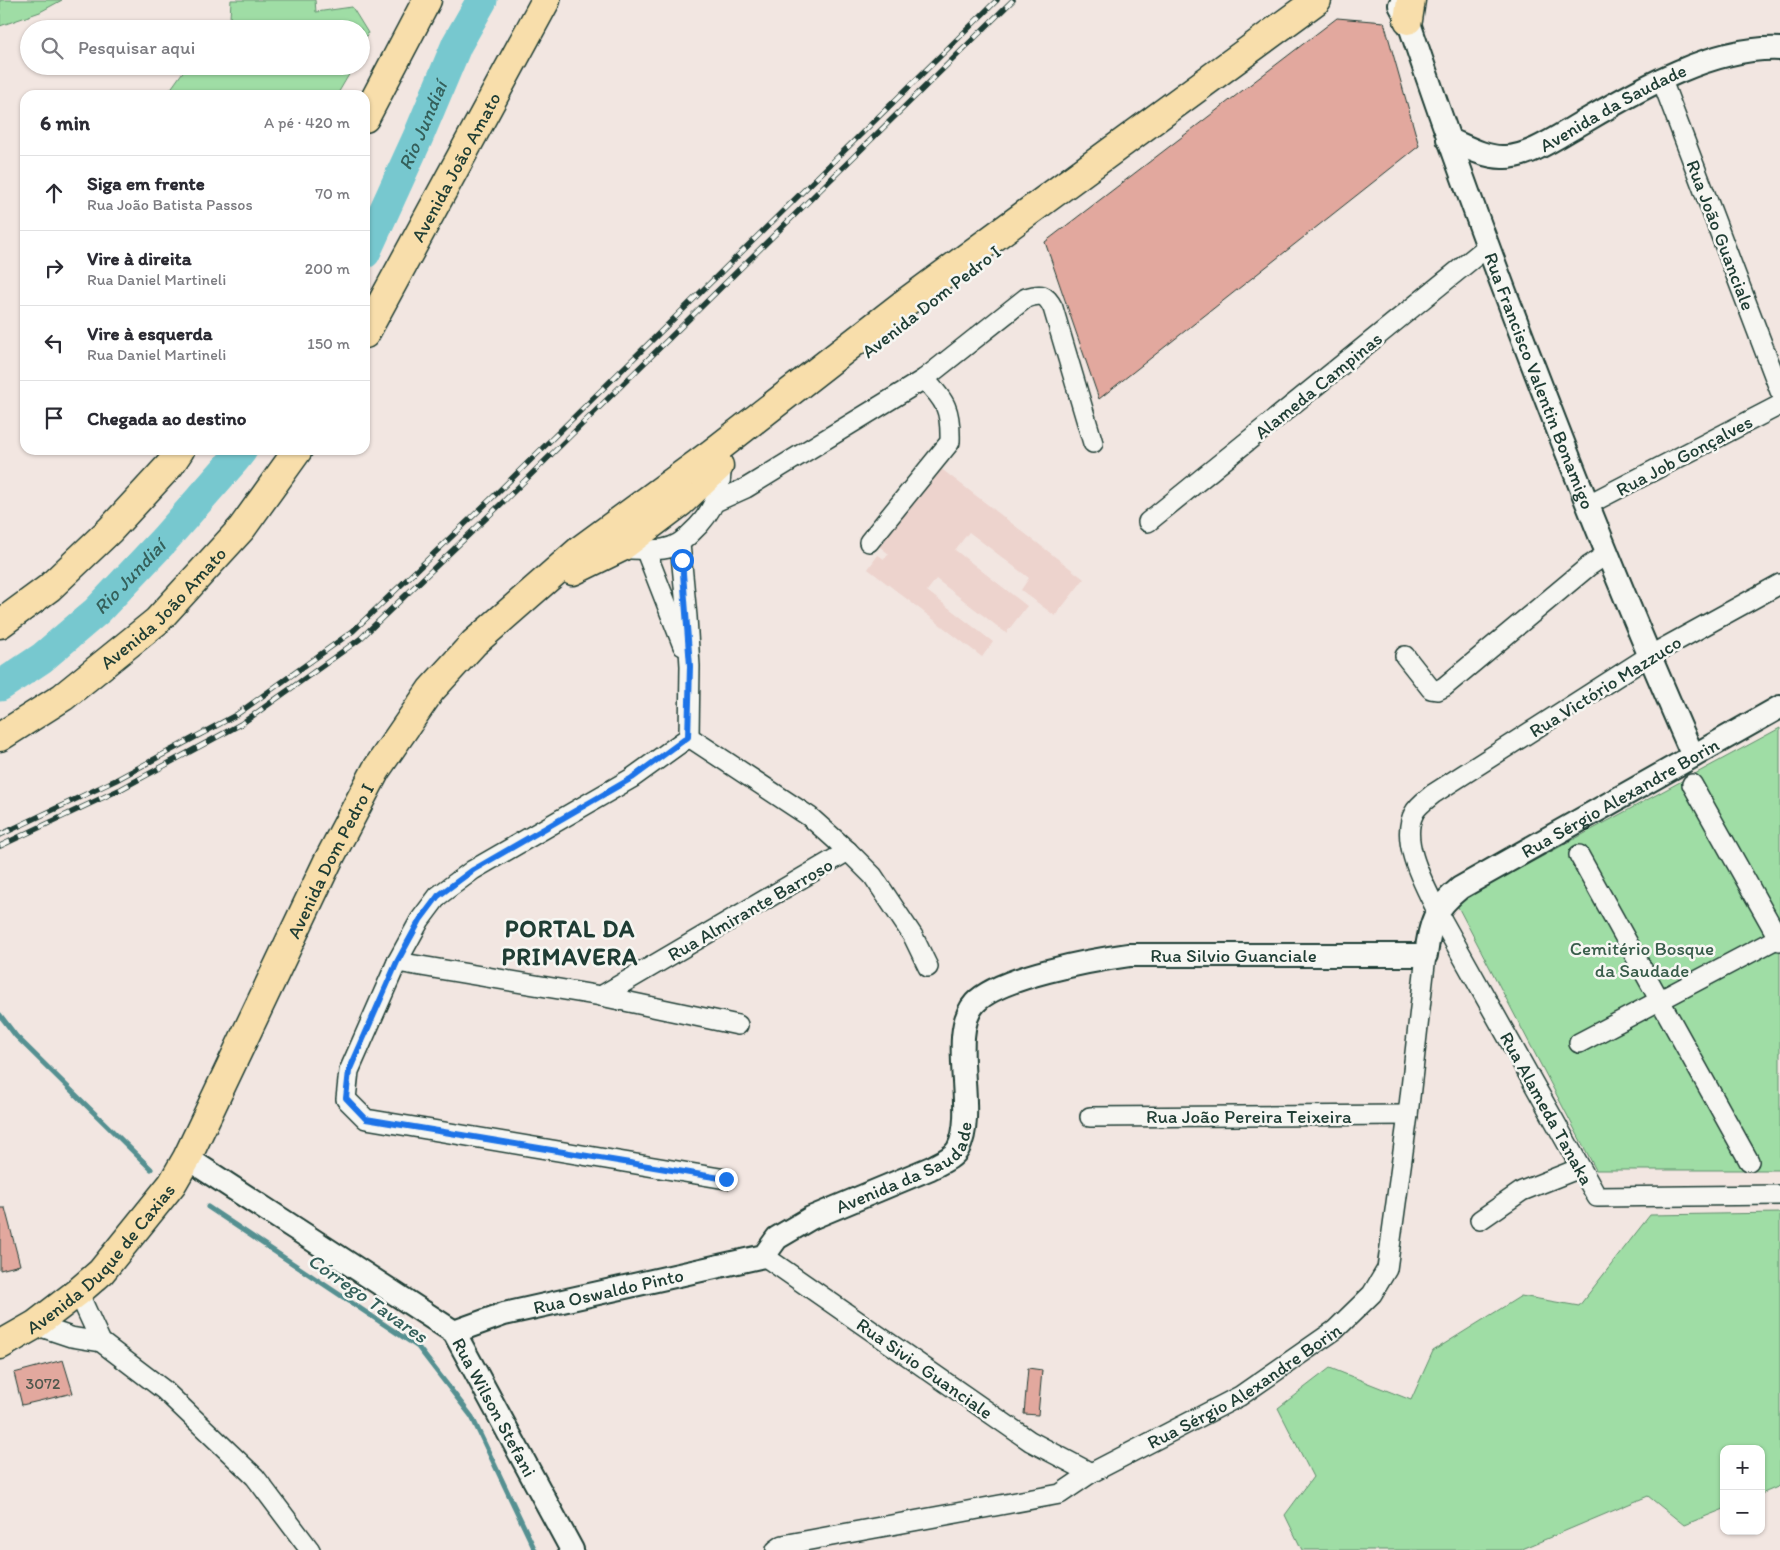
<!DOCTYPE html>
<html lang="pt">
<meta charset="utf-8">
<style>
:root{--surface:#fff;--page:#f7f7f7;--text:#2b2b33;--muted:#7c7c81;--line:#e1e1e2}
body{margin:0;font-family:Itim,sans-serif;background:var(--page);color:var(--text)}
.controls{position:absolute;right:15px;bottom:15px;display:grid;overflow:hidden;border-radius:10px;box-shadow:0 1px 4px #0004}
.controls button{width:45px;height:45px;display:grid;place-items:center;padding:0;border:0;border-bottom:1px solid var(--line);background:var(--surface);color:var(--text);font:25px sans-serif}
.stop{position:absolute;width:15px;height:15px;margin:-11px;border:4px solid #1a73e8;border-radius:50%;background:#fff}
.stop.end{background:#1a73e8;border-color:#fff;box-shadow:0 1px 5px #0008}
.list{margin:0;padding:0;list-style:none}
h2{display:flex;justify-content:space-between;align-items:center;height:65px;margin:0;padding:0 20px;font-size:21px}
h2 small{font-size:16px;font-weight:400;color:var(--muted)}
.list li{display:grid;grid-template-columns:32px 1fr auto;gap:15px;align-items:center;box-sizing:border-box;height:75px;padding:0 20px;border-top:1px solid var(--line)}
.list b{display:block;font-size:19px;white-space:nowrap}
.list p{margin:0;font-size:16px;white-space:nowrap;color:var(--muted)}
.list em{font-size:16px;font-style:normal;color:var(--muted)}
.icon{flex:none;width:28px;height:28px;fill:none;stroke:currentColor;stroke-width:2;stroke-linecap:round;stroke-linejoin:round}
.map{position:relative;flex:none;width:1780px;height:1550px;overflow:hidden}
.search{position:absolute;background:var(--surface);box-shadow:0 1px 4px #0004;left:20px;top:20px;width:350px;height:55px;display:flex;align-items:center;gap:12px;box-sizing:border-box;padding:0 18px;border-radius:28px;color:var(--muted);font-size:19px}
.panel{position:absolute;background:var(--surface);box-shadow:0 1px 4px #0004;left:20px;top:90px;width:350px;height:365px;border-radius:15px}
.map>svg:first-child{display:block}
.built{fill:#edd3cd}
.green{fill:#9fdda5;stroke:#5f8d6c}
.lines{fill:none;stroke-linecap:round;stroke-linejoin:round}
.stream{stroke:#549091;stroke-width:5}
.river{stroke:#77c8cf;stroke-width:31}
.building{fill:#e2a89e;stroke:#1f3d34}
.minor-casing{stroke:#1f3d34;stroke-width:22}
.tertiary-casing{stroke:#1f3d34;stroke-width:26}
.primary-casing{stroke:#1f3d34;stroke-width:31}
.minor{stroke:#f6f6f2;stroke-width:19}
.tertiary{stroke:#f6f6f2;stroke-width:22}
.primary{stroke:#f8deab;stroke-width:28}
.rail-casing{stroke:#1f3d34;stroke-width:5.5}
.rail{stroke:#f6f6f2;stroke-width:4;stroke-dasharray:11;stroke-linecap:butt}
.route{stroke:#1a73e8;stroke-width:6}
.labels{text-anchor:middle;stroke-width:5;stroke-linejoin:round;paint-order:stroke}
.number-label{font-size:16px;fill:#50584e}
.street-label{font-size:19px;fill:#1f3d34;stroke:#f6f6f2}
.park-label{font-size:19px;fill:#395d4b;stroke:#f6f6f2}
.water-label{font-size:20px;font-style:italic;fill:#35605b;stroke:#f6f6f2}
.district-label{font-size:24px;font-weight:bold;letter-spacing:1px;fill:#1f3d34;stroke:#f6f6f2}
</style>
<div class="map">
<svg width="1780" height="1550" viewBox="0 0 1780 1550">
<rect width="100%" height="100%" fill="#f2e6e1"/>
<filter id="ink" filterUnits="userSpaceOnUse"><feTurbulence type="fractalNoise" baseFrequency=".02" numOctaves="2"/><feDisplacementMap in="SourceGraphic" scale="10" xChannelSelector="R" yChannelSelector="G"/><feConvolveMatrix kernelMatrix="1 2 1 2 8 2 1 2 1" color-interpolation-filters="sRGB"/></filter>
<g filter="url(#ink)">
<!-- built -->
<path class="built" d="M935,464L1084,579L1055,616L1021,590L1029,578L969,532L955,550L1027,606L1006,633L936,579L927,591L993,642L982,657L868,569L878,555L884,559L889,554L874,542Z"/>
<!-- green -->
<path class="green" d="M0,0H62L40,12L0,26Z
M231,0H315L316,12L352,7L368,33L361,49V29H232L230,18Z
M187,66H354L337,95H163L170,90Z
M1780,728V1170H1596L1456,903Z
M1780,1213V1486L1761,1494V1449H1724V1509L1684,1525L1648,1496L1520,1550H1302L1285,1515L1313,1477L1278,1408L1330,1368L1411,1400L1433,1351L1521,1296L1579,1306L1650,1215Z"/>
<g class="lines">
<!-- stream -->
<path class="stream" d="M0,1015L16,1036L151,1169
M208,1207L418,1347L472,1417L535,1550"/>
<!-- river -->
<g class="river">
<path id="s1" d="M365,253L418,137L457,44L482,0"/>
<path id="s2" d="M0,686L42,658L97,611L164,540L235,459L242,450"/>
</g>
</g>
<!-- building -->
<path class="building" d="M1337,18L1384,22L1419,146L1099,399L1045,242Z
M0,1208H5L20,1265L0,1270Z
M63,1360L73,1393L22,1405L14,1373Z
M1028,1368L1042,1370L1038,1415L1024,1414Z"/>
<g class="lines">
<defs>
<g id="minor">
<path d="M1661,78L1780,391"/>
<path d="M924,379L1026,298C1041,293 1046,294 1053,308L1093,443"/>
<path d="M715,502L746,488L924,379C946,401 951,410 950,442L869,542"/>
<path d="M1587,505L1780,405"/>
<path d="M1148,522L1487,247"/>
<path d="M680,544L687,617L690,666L689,737"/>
<path d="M617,549C632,548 648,551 663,549C676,547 683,541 692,532C713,513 723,488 721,460"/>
<path d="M645,549L683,646"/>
<path d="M1780,584L1649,656L1433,794C1427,799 1417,806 1414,813C1399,841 1425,886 1437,911L1597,1197L1780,1195"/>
<path d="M1405,656L1431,689L1438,690L1444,687L1589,566L1607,554"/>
<path d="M689,737L632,778L473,870L438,896L420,920L397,962L349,1071L346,1099L366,1119L726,1179"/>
<path d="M689,737L810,817L848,851L873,876L913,936L928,967"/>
<path d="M1692,784L1780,941"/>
<path d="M1579,855L1749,1161"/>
<path d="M397,962L601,996L738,1025"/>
<path d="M601,996L848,851"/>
<path d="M1579,1043L1780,937"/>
<path d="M1090,1117L1408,1115"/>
<path d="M1480,1220L1522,1191L1580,1168"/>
<path d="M764,1256L1030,1441L1091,1473"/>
<path d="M78,1292L101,1342L164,1390L255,1477L310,1550"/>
<path d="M35,1325L71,1337L101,1342"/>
<path id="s3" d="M776,1550L783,1545L1060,1494L1091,1473L1240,1396L1335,1330L1372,1294L1387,1269L1408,1115L1426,955"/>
</g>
<g id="tertiary">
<path id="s4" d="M1400,5L1408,20C1449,143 1494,265 1541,386C1589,510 1639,634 1693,756"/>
<path id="s5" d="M1448,139C1465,146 1484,157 1502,157C1528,159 1563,133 1585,121C1641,88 1714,46 1780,49"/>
<path id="s6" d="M187,1158L454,1332L572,1550"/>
<path id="s7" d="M454,1332L504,1314L764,1256L777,1238L811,1218L931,1168C940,1163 953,1158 958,1149C978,1112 947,1034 975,1003C999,977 1093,960 1129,955H1426C1430,923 1434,909 1460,888L1780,707"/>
</g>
<g id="primary">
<path d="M1408,20L1411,0"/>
<path d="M365,118L427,0"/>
<path id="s8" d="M365,334L546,0"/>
<path d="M573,571L620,548L681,502L719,466"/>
<path d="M0,624L49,588L110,530L170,465L180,450"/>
<path id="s9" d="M0,737L63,697L157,621L242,528L298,450"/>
<path id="s10" d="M0,1345L35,1325L78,1292L101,1272L172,1184L187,1158L328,861L376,770L431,690L474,643L580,550L712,453L906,302L1317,0"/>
</g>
</defs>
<!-- minor casing -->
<use href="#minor" class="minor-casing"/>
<!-- tertiary casing -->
<use href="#tertiary" class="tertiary-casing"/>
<!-- primary casing -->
<use href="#primary" class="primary-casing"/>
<!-- minor -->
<use href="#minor" class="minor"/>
<!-- tertiary -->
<use href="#tertiary" class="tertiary"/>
<!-- primary -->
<use href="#primary" class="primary"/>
<defs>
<path id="rail" d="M0,835L116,780L236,715L353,631L495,495L997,0
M0,846L121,789L241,724L360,639L502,503L1013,0"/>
</defs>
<!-- rail casing -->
<use href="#rail" class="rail-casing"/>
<!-- rail -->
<use href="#rail" class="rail"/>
</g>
</g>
<g class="lines" filter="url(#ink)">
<!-- route -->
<path class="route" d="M682,560L690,666L688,737L632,778L473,870L438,896L420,920L397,962L349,1071L346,1098L366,1119L726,1179"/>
</g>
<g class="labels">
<!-- number labels -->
<g class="number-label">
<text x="43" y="1389">3072</text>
</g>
<!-- street labels -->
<g class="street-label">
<text dy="7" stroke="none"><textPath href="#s5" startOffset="180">Avenida da Saudade</textPath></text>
<text dy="7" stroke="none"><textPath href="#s8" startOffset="190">Avenida João Amato</textPath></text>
<text transform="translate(1721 235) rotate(69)" y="7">Rua João Guanciale</text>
<text transform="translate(931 301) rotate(-38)" y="7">Avenida Dom Pedro I</text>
<text dy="7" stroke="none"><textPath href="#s4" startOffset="401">Rua Francisco Valentin Bonamigo</textPath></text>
<text transform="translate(1318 385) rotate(-39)" y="7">Alameda Campinas</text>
<text transform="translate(1684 455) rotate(-28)" y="7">Rua Job Gonçalves</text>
<text dy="7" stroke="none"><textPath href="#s9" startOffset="209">Avenida João Amato</textPath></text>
<text transform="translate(1605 686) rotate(-32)" y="7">Rua Victório Mazzuco</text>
<text dy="7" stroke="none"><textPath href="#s7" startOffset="1416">Rua Sérgio Alexandre Borin</textPath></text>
<text dy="7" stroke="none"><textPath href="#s10" startOffset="598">Avenida Dom Pedro I</textPath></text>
<text transform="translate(750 909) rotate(-30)" y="7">Rua Almirante Barroso</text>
<text dy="7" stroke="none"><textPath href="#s7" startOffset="962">Rua Silvio Guanciale</textPath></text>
<text transform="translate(1547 1108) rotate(61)" y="7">Rua Alameda Tanaka</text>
<text x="1249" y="1123">Rua João Pereira Teixeira</text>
<text dy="7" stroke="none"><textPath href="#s7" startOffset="491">Avenida da Saudade</textPath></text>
<text dy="7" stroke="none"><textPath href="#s10" startOffset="134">Avenida Duque de Caxias</textPath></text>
<text dy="7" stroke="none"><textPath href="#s7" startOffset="160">Rua Oswaldo Pinto</textPath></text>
<text transform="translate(925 1368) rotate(35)" y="7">Rua Sivio Guanciale</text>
<text dy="7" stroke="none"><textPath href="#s3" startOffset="504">Rua Sérgio Alexandre Borin</textPath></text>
<text dy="7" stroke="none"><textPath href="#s6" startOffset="404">Rua Wilson Stefani</textPath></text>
</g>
<!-- park labels -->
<g class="park-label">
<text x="1642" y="955">Cemitério Bosque<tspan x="1642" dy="22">da Saudade</tspan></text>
</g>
<!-- water labels -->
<g class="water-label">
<text dy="7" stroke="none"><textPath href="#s1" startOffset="140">Rio Jundiaí</textPath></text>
<text dy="7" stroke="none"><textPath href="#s2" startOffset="170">Rio Jundiaí</textPath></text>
<text transform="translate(368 1298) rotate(35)" y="7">Córrego Tavares</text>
</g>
<!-- district labels -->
<g class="district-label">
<text x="570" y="937">PORTAL DA<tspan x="570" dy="28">PRIMAVERA</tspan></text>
</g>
</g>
</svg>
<div class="controls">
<button>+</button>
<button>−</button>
</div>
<div class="stop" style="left:682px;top:560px"></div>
<div class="stop end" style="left:726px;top:1179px"></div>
<div class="search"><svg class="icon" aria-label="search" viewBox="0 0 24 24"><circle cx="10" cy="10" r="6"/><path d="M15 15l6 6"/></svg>Pesquisar aqui</div>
<section class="panel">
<h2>6 min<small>A pé · 420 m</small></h2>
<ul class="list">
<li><svg class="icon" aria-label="ahead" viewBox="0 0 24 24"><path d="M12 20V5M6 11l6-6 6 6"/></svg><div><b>Siga em frente</b><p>Rua João Batista Passos</p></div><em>70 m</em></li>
<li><svg class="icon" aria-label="right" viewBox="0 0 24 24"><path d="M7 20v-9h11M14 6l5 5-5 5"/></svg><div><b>Vire à direita</b><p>Rua Daniel Martineli</p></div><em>200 m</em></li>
<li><svg class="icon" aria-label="left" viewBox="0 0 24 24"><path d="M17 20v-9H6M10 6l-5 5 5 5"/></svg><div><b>Vire à esquerda</b><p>Rua Daniel Martineli</p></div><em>150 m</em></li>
<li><svg class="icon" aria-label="arrive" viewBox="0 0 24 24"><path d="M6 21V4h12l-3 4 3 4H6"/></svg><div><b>Chegada ao destino</b></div></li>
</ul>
</section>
</div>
